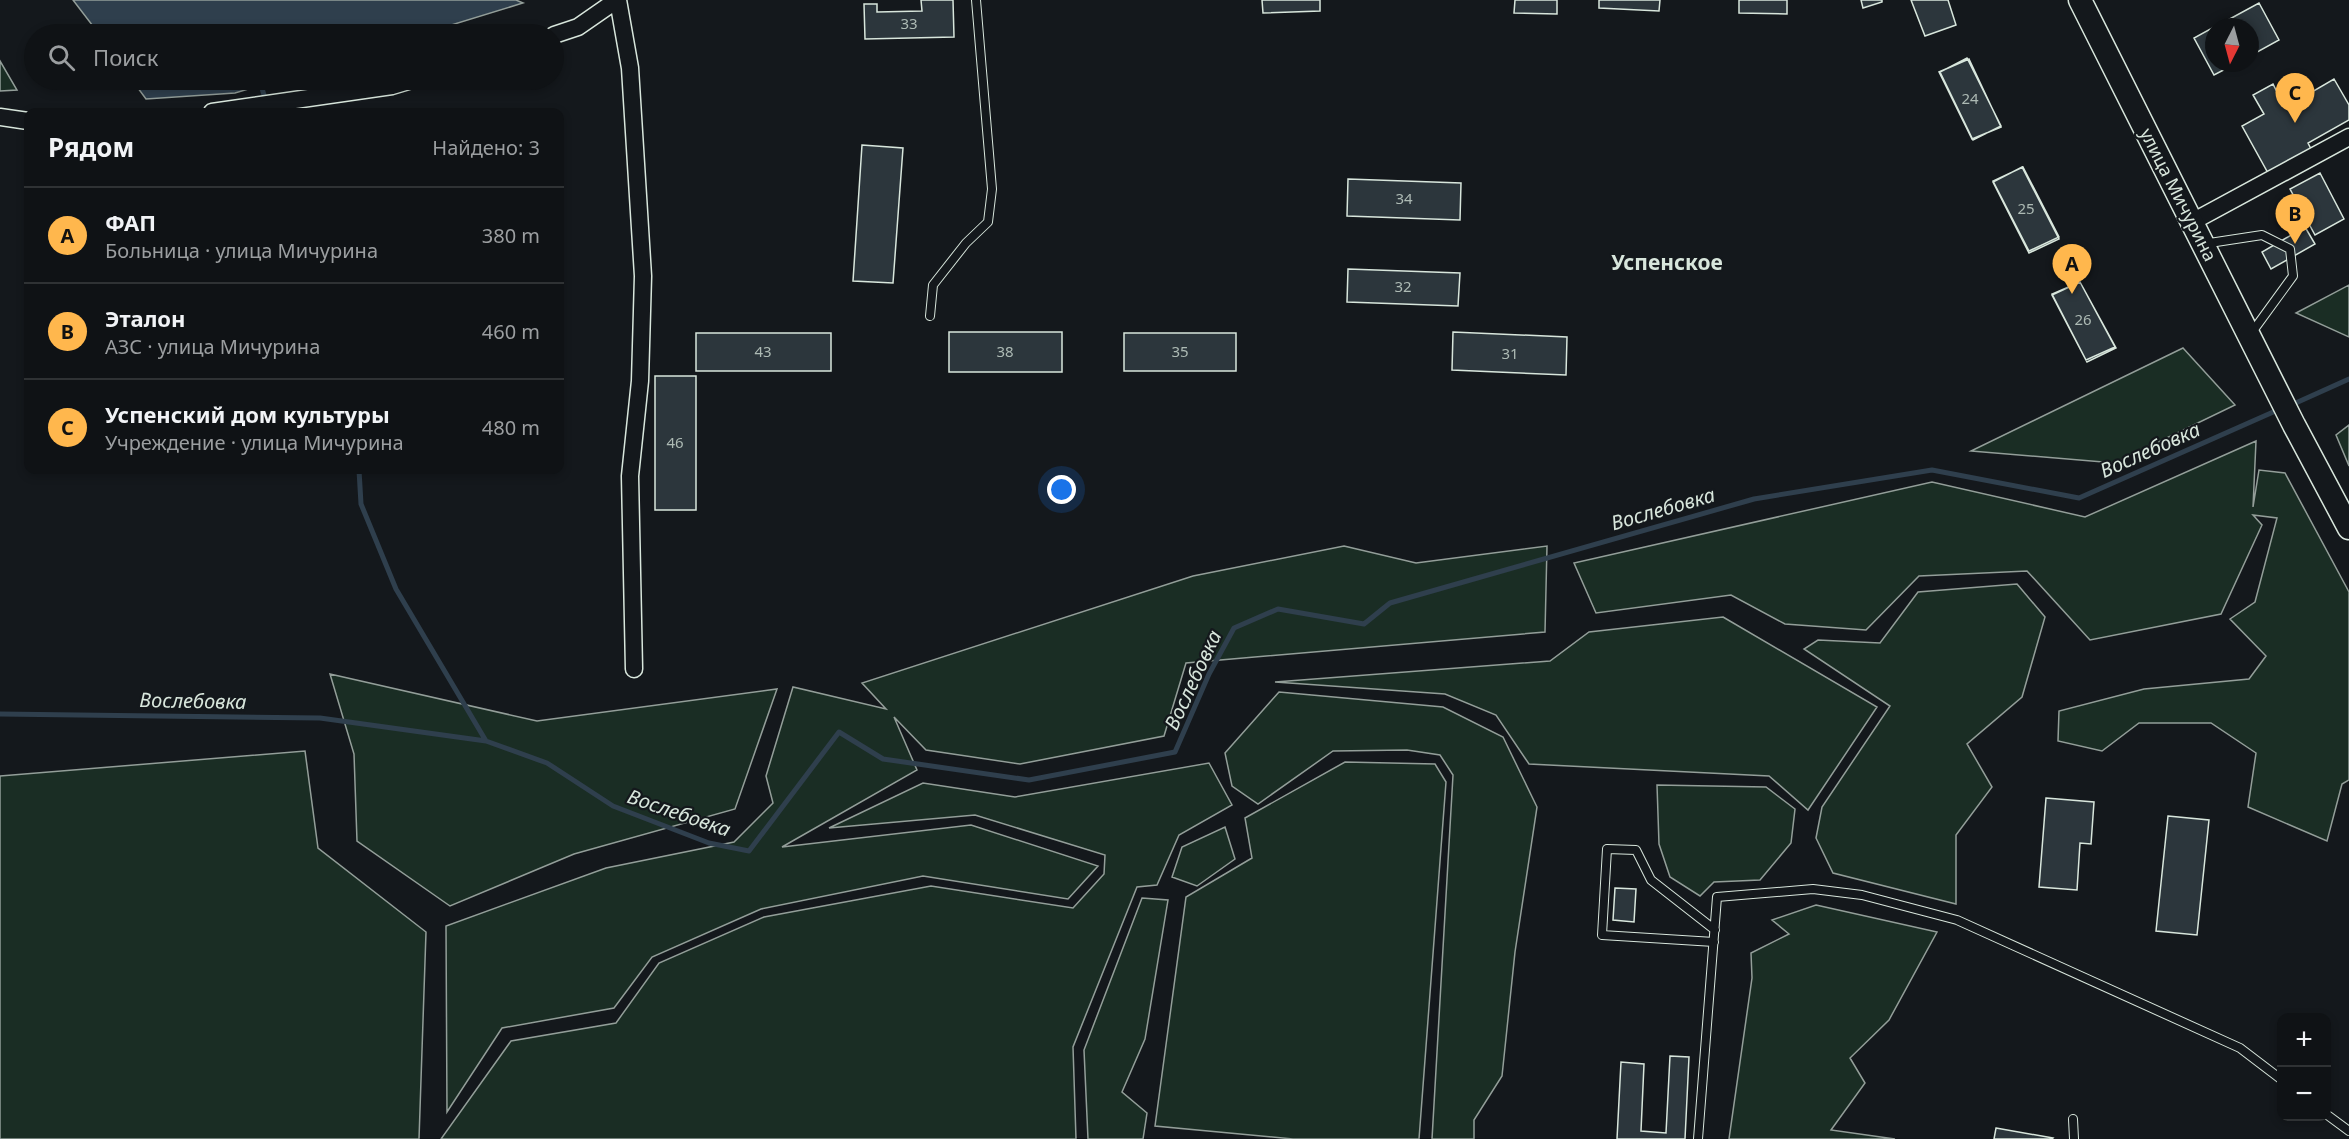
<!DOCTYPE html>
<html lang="ru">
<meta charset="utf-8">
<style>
:root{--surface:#0f1215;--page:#181b1e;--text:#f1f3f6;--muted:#9b9ea0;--line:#2f3234;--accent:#ffb74d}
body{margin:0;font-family:"Noto Sans",sans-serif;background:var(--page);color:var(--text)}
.controls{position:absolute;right:18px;bottom:18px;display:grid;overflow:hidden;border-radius:12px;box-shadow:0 3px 9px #0003}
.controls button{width:54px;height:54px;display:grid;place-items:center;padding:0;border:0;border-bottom:2px solid var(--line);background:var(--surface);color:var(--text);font:30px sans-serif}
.compass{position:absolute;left:2205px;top:18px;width:54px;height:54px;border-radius:50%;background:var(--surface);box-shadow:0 3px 9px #0003;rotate:186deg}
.you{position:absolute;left:1062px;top:490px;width:21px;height:21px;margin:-15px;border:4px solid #fff;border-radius:50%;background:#1a73e8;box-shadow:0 0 0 9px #1a73e833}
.badge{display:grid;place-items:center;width:39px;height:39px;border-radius:50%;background:var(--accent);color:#111;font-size:20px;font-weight:700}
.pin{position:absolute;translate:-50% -50px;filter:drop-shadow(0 2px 3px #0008)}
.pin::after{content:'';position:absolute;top:32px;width:21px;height:18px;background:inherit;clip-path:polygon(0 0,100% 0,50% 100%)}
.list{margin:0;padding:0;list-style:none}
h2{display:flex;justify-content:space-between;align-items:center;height:78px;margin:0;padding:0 24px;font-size:26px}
h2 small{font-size:20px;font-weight:400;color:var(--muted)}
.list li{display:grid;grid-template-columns:39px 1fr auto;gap:18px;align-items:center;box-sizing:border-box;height:96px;padding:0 24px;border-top:2px solid var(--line)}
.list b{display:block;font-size:22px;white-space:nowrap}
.list p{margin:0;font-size:20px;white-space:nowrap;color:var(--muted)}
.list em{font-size:20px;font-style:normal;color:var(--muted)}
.icon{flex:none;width:33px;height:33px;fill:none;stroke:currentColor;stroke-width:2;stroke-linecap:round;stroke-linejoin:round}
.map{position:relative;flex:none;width:2349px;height:1139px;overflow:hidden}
.search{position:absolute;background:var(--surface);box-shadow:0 3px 9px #0003;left:24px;top:24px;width:540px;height:66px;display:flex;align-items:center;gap:15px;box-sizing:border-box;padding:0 21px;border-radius:33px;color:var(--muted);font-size:22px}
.panel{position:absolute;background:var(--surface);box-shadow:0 3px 9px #0003;left:24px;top:108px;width:540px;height:366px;border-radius:12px}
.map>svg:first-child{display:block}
.green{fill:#1a2d24;stroke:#939e99;stroke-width:1.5}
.water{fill:#2f3f4d;stroke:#939e99;stroke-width:1.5}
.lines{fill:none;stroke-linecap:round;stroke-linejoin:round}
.stream{stroke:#2f3f4d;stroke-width:5}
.building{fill:#2c363c;stroke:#d8e6dc;stroke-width:1.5}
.service-casing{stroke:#d8e6dc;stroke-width:10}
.minor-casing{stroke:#d8e6dc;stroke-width:19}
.secondary-casing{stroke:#d8e6dc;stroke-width:25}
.service{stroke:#14181c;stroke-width:8}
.minor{stroke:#14181c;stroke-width:16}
.secondary{stroke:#14181c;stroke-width:22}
.labels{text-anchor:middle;stroke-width:4.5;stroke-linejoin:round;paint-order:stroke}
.number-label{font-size:15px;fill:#adbab4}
.street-label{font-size:18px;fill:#d8e6dc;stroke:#14181c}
.water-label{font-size:20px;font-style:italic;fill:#d8e6dc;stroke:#14181c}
.quarter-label{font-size:21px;font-weight:bold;fill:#d8e6dc;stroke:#14181c}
</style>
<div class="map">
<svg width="2349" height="1139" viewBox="0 0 2349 1139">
<rect width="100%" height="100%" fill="#14181c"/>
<!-- green -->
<path class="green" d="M0,61L17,90L0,91Z
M2349,285V337L2296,313Z
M2183,348L2235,405L2115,463L1971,451Z
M2349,425V466L2336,435Z
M2256,441L2253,507L2259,470L2285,473L2349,592V780L2342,784L2327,841L2248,807L2256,753L2211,723H2139L2102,751L2058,741L2059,711L2144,689L2249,679L2266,656L2230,619L2255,602L2277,518L2253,515L2262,525L2221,614L2090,640L2027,571L1919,576L1866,630L1785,624L1731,595L1596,613L1574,563L1932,482L2085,517Z
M1344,546L1416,563L1547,546L1545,632L1186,663L1164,736L1020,764L926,750L894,717L917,770L782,847L971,825L1098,866L1068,899L923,876L761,909L652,957L614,1008L502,1028L447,1112L446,926L606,868L734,842L773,803L766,776L793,687L886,709L862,683L1193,576Z
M2017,584L2045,617L2022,697L1967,744L1992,787L1956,835V904L1833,873L1816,838L1822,807L1890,706L1804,649L1818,640L1880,643L1918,592Z
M1723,617L1877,707L1808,810L1769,776L1529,764L1496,715L1445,694L1275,682L1550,661L1589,632Z
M330,674L537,721L777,689L735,809L574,854L450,906L357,841L354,754Z
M1279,692L1443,707L1503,737L1537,807L1515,952L1502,1076L1474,1120V1139H1432L1453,775L1440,755L1407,750L1333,751L1258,804L1232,786L1225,753Z
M305,751L318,848L426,932L419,1139H0V776Z
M1345,762L1435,764L1446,782L1419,1139H1293L1155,1126L1186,897L1252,858L1245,818Z
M1209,763L1232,805L1179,835L1157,885L1137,887L1073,1047L1076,1139H441L511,1041L616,1023L659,963L764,917L931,886L1073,908L1104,874L1105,855L975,815L829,828L923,783L1015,797Z
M1657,785L1766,787L1795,809L1791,843L1760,880L1714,882L1700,896L1670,877L1659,844Z
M1225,827L1235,859L1197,886L1172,877L1182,847Z
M1142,898L1168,900L1145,1039L1122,1092L1147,1113L1143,1139H1088L1084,1050Z
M1816,905L1937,932L1889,1020L1850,1058L1865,1083L1831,1130L1895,1139H1729L1752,978L1751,953L1789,934L1772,920Z"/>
<!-- water -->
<path class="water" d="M73,0H516L523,3L422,34H99Z
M132,80H279L235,93L146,99Z"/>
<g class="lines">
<!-- stream -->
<path class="stream" d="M261,85L269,112
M2289,406L2349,379
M359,470L361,504L396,589L486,741
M0,714L320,718L486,741L547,763L613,806L709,843L749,851L839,732L883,759L1029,780L1175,752L1209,674L1234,628L1278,609L1364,624L1390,603L1754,499L1932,470L2079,498L2280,409"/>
</g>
<!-- building -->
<path class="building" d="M921,0H953L954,37L865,39L864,4H877V12L922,11Z
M1262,0H1320V11L1263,13Z
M1515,0H1557V14L1514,13Z
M1599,0H1660L1659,11L1599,8Z
M1739,0H1787V14L1739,13Z
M1861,0H1882V2L1863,8Z
M1911,0H1948L1956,25L1925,36Z
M2259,3L2279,40L2250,56V27H2215Z
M2214,27V63H2237L2214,75L2194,38Z
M1967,58L2001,126L1973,140L1940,72Z
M1969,59L2001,127L1972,139L1939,72Z
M2334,79L2349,105V120L2308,143L2311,149L2268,173L2242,126L2264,114L2253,95L2273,84L2277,92L2286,87L2291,94L2308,85L2312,92Z
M862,145L903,148L893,283L853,281Z
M2022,167L2059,239L2029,253L1993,182Z
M2023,167L2059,237L2029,251L1993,181Z
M2320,173L2344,219L2315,235L2290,189Z
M1348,179L1461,183L1460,220L1347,216Z
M2305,227L2315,244L2271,269L2262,252Z
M1348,269L1460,273L1458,306L1347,302Z
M2080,282L2115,347L2086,360L2052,294Z
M2080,282L2116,348L2087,362L2052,295Z
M949,332H1062V372H949Z
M1453,332L1567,337L1566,375L1452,370Z
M696,333H831V371H696Z
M1124,333H1236V371H1124Z
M655,376H696V510H655Z
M2046,798L2094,802L2091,844L2080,843L2077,890L2039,887Z
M2168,816L2209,820L2197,935L2156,931Z
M1615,888L1636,889L1634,922L1613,920Z
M1670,1056L1689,1057L1685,1139H1617L1621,1062L1644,1064L1641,1131L1666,1133Z
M1996,1128L2053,1138L2052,1139H1994Z"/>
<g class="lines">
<defs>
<path id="service" d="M2203,244L2262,235L2290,249L2293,276L2250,335
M930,316L933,285L966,243L988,222L992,189L976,0
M1714,942L1602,935L1607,849L1636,850L1651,880L1715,930
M2326,1114L2349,1131
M2073,1119L2074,1139
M1698,1139L1717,897L1813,889L1862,895L1957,920L2240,1048L2282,1080"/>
<path id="minor" d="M618,0L630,68L643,276L640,381L630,476L634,669
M554,35L578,27L617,0
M212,112L392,86L412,80
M0,117L28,121
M2192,222L2349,137"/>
<path id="secondary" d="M2080,0L2294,425L2349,528"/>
</defs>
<!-- service casing -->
<use href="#service" class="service-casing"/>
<!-- minor casing -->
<use href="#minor" class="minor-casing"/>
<!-- secondary casing -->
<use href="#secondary" class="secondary-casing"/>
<!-- service -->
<use href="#service" class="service"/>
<!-- minor -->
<use href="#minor" class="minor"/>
<!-- secondary -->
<use href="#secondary" class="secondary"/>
</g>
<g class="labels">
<!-- number labels -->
<g class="number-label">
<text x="909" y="29">33</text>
<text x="1970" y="104">24</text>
<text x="1404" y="204">34</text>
<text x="2026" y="214">25</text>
<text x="1403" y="292">32</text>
<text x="2083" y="325">26</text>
<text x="763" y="357">43</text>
<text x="1005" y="357">38</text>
<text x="1180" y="357">35</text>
<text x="1510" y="359">31</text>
<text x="675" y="448">46</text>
</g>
<!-- street labels -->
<g class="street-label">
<text transform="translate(2178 195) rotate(63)" y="6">улица Мичурина</text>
</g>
<!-- water labels -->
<g class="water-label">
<text transform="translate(2150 450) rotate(-24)" y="7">Вослебовка</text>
<text transform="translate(1663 509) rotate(-16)" y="7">Вослебовка</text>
<text transform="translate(1193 680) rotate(-65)" y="7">Вослебовка</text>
<text transform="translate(193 701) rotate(1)" y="7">Вослебовка</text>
<text transform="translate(679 813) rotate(19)" y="7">Вослебовка</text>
</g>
<!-- quarter labels -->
<g class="quarter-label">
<text x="1667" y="270">Успенское</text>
</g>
</g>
</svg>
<div class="controls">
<button>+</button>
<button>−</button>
</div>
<svg class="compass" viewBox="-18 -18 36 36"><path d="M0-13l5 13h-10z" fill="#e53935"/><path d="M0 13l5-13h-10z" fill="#9b9ea0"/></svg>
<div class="you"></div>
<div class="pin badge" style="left:2072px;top:294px">A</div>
<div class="pin badge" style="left:2295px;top:244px">B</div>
<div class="pin badge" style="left:2295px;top:123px">C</div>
<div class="search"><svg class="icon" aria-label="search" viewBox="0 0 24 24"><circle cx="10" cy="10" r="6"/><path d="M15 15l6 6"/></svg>Поиск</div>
<section class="panel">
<h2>Рядом<small>Найдено: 3</small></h2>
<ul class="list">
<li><span class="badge">A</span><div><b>ФАП</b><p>Больница · улица Мичурина</p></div><em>380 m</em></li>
<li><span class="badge">B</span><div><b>Эталон</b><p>АЗС · улица Мичурина</p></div><em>460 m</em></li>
<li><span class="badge">C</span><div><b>Успенский дом культуры</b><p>Учреждение · улица Мичурина</p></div><em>480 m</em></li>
</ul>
</section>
</div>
